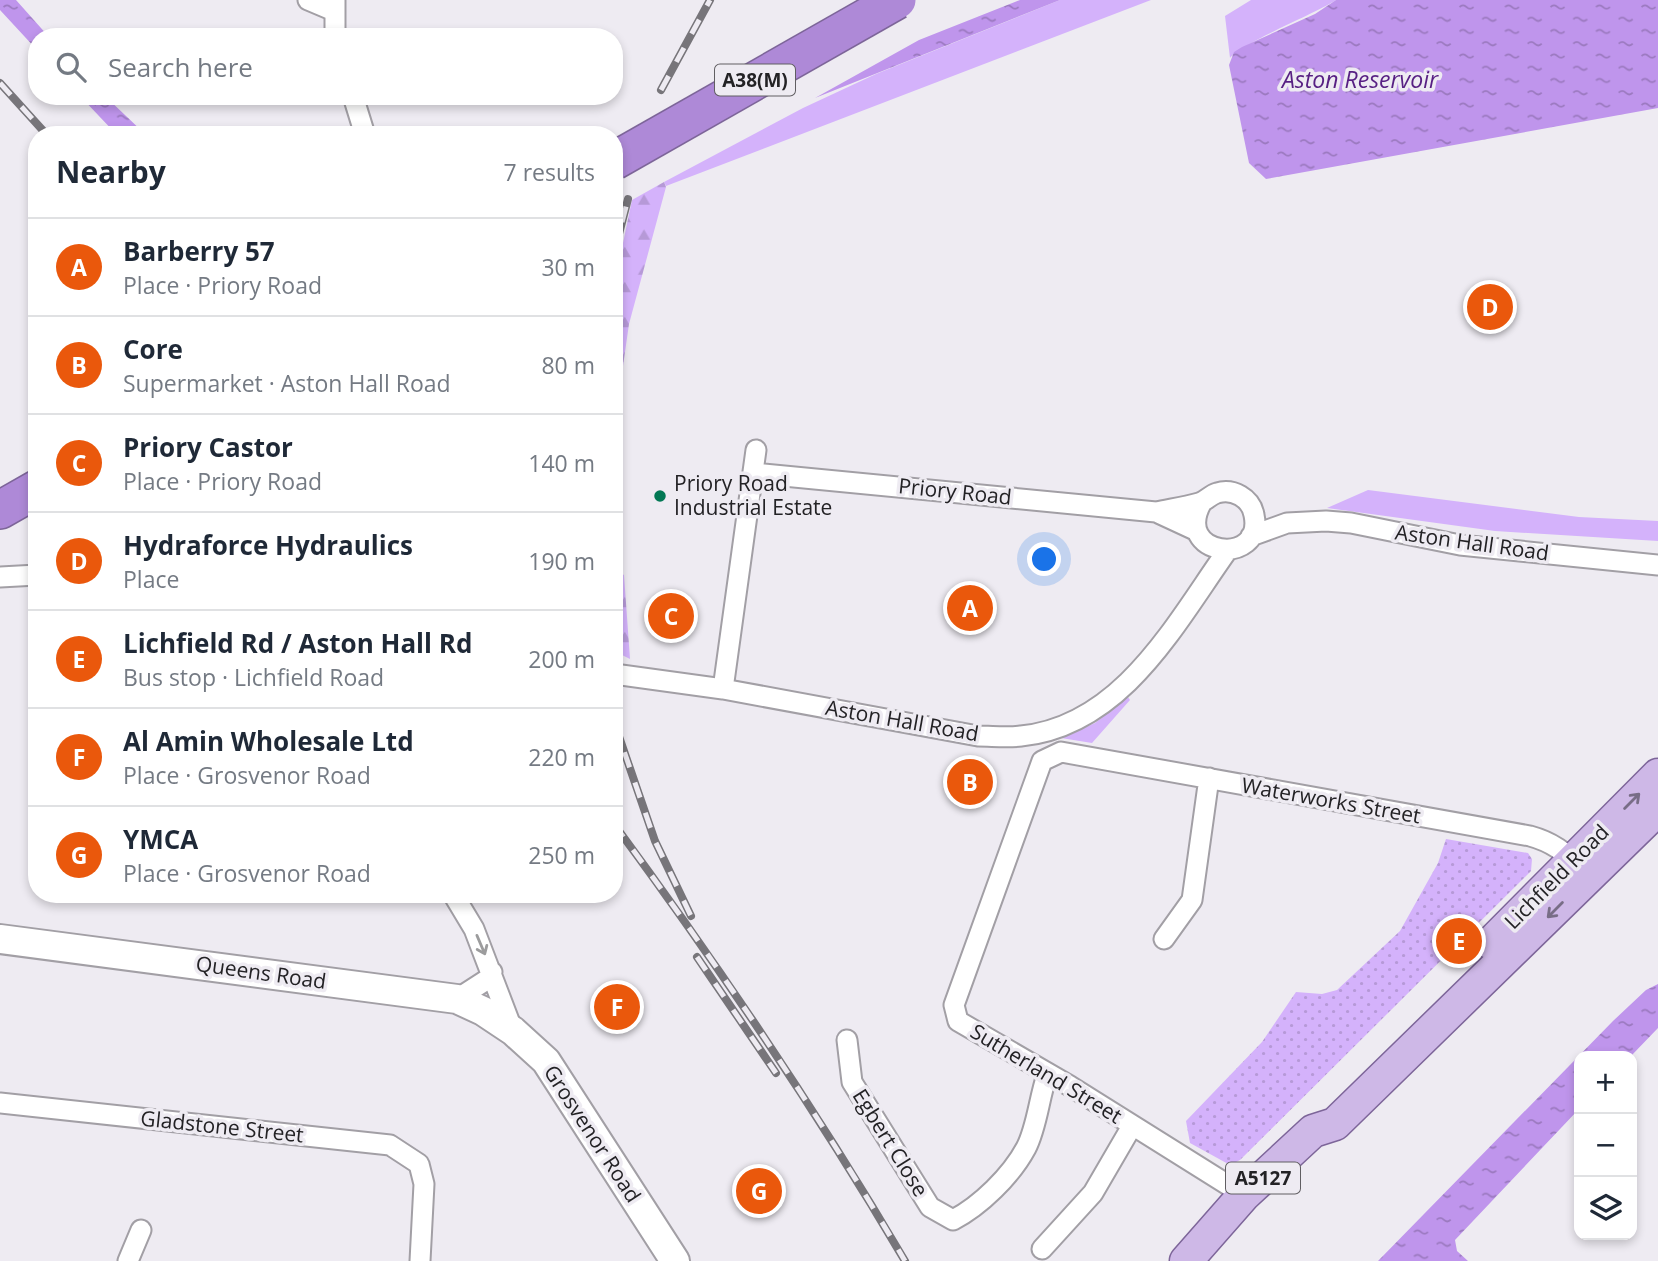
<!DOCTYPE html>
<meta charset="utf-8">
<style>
:root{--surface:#fff;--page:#f2f2f3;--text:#1f2937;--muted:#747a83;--line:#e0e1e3;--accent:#ea580c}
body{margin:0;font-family:"Open Sans",sans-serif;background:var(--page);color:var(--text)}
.controls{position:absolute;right:21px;bottom:21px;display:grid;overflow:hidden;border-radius:14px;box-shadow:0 4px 10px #0003}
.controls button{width:63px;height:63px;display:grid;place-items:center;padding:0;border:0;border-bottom:2px solid var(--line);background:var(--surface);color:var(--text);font:35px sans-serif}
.you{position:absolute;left:1045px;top:560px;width:24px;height:24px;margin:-18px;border:5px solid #fff;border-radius:50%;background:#1a73e8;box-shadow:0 0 0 10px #1a73e833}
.badge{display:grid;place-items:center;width:46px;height:46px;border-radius:50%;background:var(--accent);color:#fff;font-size:23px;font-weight:700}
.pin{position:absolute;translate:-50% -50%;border:4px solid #fff;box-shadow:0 2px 7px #0006}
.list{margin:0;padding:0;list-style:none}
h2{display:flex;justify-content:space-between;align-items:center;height:91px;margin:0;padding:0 28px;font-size:30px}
h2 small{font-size:23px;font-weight:400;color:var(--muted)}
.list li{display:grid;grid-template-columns:46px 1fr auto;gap:21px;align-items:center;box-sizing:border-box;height:98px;padding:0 28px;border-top:2px solid var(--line)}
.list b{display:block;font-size:26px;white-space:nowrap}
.list p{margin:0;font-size:23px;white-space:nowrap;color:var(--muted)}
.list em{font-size:23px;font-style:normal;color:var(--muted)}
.icon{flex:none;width:38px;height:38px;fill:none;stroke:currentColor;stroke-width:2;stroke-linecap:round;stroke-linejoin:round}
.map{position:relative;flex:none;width:1658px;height:1261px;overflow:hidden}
.search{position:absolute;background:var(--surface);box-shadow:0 4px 10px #0003;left:28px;top:28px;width:595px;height:77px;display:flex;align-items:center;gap:18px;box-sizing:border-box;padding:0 24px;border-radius:28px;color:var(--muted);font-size:26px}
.panel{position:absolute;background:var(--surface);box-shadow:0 4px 10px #0003;left:28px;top:126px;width:595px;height:777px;border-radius:28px}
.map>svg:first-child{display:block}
.green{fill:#d4b2fb}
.forest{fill:url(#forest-firs)}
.park{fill:url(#park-dots)}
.water{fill:url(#water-ripples)}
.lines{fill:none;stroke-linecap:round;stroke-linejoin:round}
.street-casing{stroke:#a29fa5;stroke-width:23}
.secondary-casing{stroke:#a29fa5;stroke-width:32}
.primary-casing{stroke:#7d6599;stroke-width:35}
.highway-casing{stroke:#7d6599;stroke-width:40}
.street{stroke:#fff;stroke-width:19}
.secondary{stroke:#fff;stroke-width:28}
.primary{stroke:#ceb8e7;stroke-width:32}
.highway{stroke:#ae89d7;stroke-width:37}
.rail-casing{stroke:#77757a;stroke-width:8}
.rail{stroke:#eeebf2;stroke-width:5;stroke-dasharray:16;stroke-linecap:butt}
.highway-bridge-casing{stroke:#7d6599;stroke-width:40;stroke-linecap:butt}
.highway-bridge{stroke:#ae89d7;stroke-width:37}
.oneway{stroke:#786d86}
.oneway2{stroke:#9c9c9d}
.poi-dot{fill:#027854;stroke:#eeebf2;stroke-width:2.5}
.labels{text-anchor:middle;stroke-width:7;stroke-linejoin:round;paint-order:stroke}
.shield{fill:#eeebf2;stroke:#605e62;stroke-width:2}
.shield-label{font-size:19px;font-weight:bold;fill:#232225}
.poi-label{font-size:21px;fill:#232225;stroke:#eeebf2;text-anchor:start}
.street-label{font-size:21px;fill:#232225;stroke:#eeebf2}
.water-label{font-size:23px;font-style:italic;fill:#571f83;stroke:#eeebf2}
</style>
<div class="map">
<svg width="1658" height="1261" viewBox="0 0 1658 1261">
<defs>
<pattern id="forest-firs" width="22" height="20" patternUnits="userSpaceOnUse" patternTransform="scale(1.75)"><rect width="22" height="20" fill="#d4b2fb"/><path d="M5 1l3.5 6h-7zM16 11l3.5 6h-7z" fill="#b699d7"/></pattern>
<pattern id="park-dots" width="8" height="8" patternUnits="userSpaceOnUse" patternTransform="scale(1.75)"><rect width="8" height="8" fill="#d4b2fb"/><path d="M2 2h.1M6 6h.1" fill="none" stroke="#b699d7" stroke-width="1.8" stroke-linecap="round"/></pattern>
<pattern id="water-ripples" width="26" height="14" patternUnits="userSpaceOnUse" patternTransform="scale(1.75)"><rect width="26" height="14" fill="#bf95ec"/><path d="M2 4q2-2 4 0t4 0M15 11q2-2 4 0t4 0" fill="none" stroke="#9b79bf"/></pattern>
</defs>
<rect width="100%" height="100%" fill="#eeebf2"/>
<!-- green -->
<path class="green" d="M1060,0H1151L666,186L664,182L803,108L876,74Z
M1251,0H1336C1313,15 1241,43 1230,58L1225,16Z
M1368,490L1579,517L1658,521V541L1495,531L1327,508Z
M1128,697L1130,700L1092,743L1061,738L1095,723Z"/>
<!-- forest -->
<path class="forest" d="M664,182L666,187L629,324L614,429V286L632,200Z
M614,569L624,575L630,659L614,651Z"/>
<!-- park -->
<path class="park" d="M1446,839L1528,853L1532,859L1531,871L1240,1160L1230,1165L1190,1143L1186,1121L1262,1042L1296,992L1322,994L1337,990L1400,931L1438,863Z"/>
<!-- water -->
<path class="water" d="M0,0H16L49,37H37V50L0,10Z
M1020,0H1060L815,98L919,40Z
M1336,0H1658V108L1266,179L1249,163L1229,65L1234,52L1242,47L1315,14Z
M80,96H105L146,135H117Z
M1658,984V1028L1631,1056H1579V1109L1455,1240L1457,1251L1468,1261H1378L1613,1021L1646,990Z"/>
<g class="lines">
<defs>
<path id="street" d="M308,0L334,11
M335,0V37
M353,96L365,135
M753,473L1156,512L1197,531
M1156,512C1170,509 1185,507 1199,503C1206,501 1210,495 1217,493C1233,488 1251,498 1254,515C1265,567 1171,557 1202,502
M1251,536L1287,523L1326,521L1351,523L1460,545L1658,565
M0,577L37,575
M614,674L723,689L978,736C992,736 1007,738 1021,736C1122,726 1175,624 1227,551
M723,689L756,450
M453,894L474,929L513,1031
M1164,939L1192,900L1209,778
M457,999L488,979L492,972
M847,1040L852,1082L930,1207L953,1220C980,1206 1011,1176 1026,1148C1037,1127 1039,1098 1047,1075
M0,1103L390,1145L419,1164L424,1184L420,1261
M1244,1195L1070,1086L958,1021L954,1005L1042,761L1061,752L1530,836C1552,842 1565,852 1581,868
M1042,1249L1093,1193L1132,1126
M128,1261L141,1230"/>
<path id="secondary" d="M0,939L457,999L483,1011L513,1031L546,1061L675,1261"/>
<path id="primary" d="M1491,943L1658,775
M1186,1261L1244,1195L1313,1131L1335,1124L1658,809"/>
<path id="highway" d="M0,510L37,489"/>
</defs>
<!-- street casing -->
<use href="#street" class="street-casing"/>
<!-- secondary casing -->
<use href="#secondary" class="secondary-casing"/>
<!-- primary casing -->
<use href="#primary" class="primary-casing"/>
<!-- highway casing -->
<use href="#highway" class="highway-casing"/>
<!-- street -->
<use href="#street" class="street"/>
<!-- secondary -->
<use href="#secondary" class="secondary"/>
<!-- primary -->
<use href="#primary" class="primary"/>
<!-- highway -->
<use href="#highway" class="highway"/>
<defs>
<path id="rail" d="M0,83L47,135
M661,90L710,0
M614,253L628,199
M614,722L655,841L691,916
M614,824C718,965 816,1110 905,1261
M697,957L776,1073"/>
</defs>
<!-- rail casing -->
<use href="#rail" class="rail-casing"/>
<!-- rail -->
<use href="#rail" class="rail"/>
<defs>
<path id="highway-bridge" d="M614,161L897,0"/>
</defs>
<!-- highway-bridge casing -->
<use href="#highway-bridge" class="highway-bridge-casing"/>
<!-- highway-bridge -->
<use href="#highway-bridge" class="highway-bridge"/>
</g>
<!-- one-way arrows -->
<defs><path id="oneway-shaft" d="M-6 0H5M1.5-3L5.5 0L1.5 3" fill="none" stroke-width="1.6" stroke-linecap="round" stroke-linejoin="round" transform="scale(1.75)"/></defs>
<g class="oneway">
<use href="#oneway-shaft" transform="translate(1632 801) rotate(-45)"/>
<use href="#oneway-shaft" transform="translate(1555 910) rotate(135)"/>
</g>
<use class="oneway2" href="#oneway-shaft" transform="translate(481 945) rotate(67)"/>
<!-- markers -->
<circle class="poi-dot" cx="660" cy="496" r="7"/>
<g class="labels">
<!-- shield labels -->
<g class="shield">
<rect x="715" y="64.5" width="80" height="31" rx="5"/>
<rect x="1226" y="1162.5" width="74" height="31" rx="5"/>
</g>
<g class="shield-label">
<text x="755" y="87">A38(M)</text>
<text x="1263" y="1185">A5127</text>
</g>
<!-- poi labels -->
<g class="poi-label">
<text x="674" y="491">Priory Road<tspan x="674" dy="24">Industrial Estate</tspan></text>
</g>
<!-- street labels -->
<g class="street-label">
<text transform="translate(955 492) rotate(6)" y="7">Priory Road</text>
<text transform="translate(1472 543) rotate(8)" y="7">Aston Hall Road</text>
<text transform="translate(902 721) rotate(10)" y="7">Aston Hall Road</text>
<text transform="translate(1331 801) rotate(10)" y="7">Waterworks Street</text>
<text transform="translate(1557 877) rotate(-45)" y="7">Lichfield Road</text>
<text transform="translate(261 973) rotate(8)" y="7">Queens Road</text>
<text transform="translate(1046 1074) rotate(31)" y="7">Sutherland Street</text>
<text transform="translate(222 1127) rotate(6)" y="7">Gladstone Street</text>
<text transform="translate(592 1134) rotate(57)" y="7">Grosvenor Road</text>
<text transform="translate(890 1143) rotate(58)" y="7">Egbert Close</text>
</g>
<!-- water labels -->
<g class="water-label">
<text x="1360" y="88">Aston Reservoir</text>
</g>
</g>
</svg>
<div class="controls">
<button>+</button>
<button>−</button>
<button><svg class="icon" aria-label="layers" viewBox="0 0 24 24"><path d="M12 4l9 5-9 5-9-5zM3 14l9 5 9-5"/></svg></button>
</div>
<div class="you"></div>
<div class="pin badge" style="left:970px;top:608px">A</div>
<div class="pin badge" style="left:970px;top:782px">B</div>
<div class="pin badge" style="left:671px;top:616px">C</div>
<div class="pin badge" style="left:1490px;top:307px">D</div>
<div class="pin badge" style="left:1459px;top:941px">E</div>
<div class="pin badge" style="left:617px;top:1007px">F</div>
<div class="pin badge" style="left:759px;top:1191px">G</div>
<div class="search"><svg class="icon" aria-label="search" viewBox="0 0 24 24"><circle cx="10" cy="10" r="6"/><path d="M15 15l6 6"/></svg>Search here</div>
<section class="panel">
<h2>Nearby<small>7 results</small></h2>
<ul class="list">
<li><span class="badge">A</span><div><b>Barberry 57</b><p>Place · Priory Road</p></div><em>30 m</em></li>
<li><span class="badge">B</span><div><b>Core</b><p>Supermarket · Aston Hall Road</p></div><em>80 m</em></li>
<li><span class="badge">C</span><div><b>Priory Castor</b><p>Place · Priory Road</p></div><em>140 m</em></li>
<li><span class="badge">D</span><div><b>Hydraforce Hydraulics</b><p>Place</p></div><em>190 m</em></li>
<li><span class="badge">E</span><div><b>Lichfield Rd / Aston Hall Rd</b><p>Bus stop · Lichfield Road</p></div><em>200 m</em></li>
<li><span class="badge">F</span><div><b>Al Amin Wholesale Ltd</b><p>Place · Grosvenor Road</p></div><em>220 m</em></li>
<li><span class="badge">G</span><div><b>YMCA</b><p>Place · Grosvenor Road</p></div><em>250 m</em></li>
</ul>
</section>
</div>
